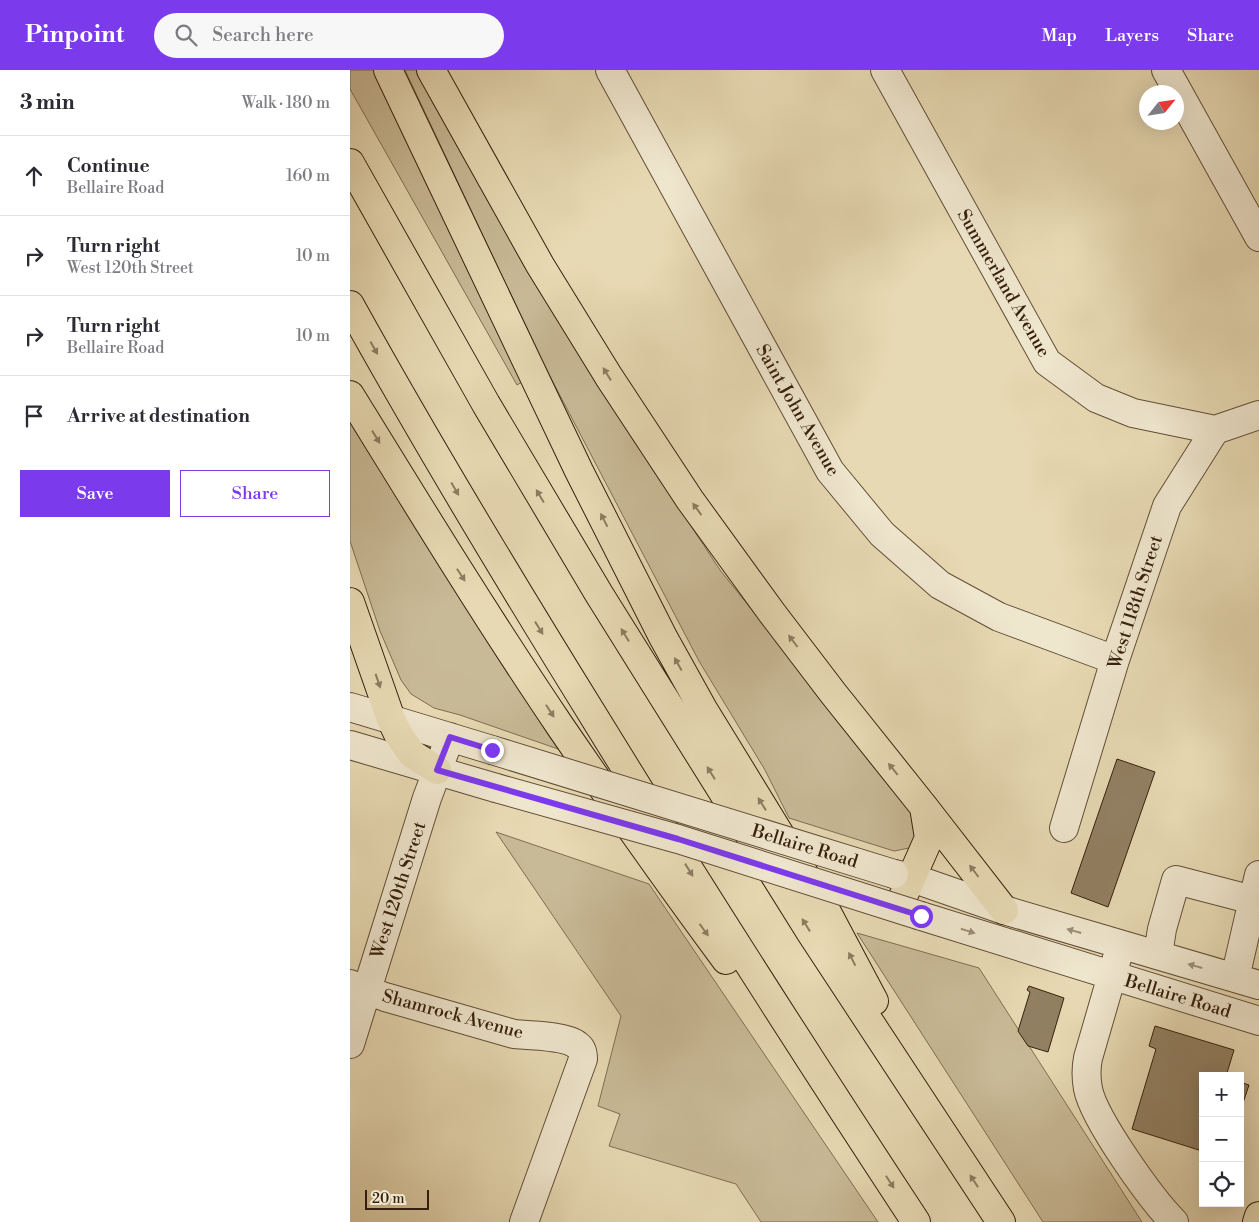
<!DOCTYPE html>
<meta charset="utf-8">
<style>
:root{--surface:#fff;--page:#f7f7f7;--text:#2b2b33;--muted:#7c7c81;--line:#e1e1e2;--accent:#7c3aed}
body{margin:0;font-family:"Libre Bodoni",serif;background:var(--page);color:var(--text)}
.controls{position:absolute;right:15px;bottom:15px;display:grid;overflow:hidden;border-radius:0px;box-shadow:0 5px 20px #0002}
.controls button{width:45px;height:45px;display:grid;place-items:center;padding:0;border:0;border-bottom:1px solid var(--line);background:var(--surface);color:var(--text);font:25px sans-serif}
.compass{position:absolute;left:789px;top:15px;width:45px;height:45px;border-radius:50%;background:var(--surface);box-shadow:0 5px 20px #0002;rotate:60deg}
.scale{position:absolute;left:15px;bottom:12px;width:64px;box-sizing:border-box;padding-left:5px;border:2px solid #36200d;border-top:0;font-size:14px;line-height:18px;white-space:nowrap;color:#36200d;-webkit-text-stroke:4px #efe6ce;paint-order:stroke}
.stop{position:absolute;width:15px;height:15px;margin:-11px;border:4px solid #7c3aed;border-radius:50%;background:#fff}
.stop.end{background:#7c3aed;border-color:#fff;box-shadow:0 1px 5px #0008}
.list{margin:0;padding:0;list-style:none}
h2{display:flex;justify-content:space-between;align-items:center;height:65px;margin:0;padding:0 20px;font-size:21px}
h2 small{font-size:16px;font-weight:400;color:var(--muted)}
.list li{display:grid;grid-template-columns:32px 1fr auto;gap:15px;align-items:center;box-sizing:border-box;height:80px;padding:0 20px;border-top:1px solid var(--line)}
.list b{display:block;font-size:19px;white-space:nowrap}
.list p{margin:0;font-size:16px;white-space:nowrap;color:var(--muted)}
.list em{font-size:16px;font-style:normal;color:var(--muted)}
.actions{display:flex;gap:10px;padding:15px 20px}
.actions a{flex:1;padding:11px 0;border:1px solid var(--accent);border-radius:0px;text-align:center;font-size:18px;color:var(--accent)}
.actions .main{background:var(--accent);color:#fff}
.icon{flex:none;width:28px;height:28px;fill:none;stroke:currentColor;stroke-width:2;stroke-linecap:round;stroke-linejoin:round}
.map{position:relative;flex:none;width:909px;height:1152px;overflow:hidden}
header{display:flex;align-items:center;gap:30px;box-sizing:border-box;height:70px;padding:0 25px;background:var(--accent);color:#fff}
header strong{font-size:24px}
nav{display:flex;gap:28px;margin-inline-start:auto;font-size:18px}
.search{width:350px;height:45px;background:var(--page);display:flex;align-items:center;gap:12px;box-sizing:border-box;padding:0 18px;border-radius:28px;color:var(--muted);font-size:19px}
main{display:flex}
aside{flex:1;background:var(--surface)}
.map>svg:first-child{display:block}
.green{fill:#c9ba97;stroke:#806d52}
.building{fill:#928063;stroke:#36200d}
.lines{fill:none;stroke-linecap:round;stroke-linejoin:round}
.minor-casing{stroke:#624e36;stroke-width:30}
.major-casing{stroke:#36200d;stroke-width:30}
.highway-casing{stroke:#36200d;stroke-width:30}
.minor{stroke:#efe6ce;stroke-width:28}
.major{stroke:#e7d9b3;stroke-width:28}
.highway{stroke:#e7d9b3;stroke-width:28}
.minor-bridge-casing{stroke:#624e36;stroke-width:30;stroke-linecap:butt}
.minor-bridge{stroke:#efe6ce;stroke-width:28}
.oneway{fill:#8e7c60}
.oneway2{fill:#9c8d77}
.route{stroke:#7c3aed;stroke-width:6}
.labels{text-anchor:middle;stroke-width:4.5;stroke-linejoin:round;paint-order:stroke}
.street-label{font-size:18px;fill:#36200d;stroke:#efe6ce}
</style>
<header>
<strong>Pinpoint</strong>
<div class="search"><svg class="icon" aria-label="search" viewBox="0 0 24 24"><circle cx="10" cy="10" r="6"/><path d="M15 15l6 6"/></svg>Search here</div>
<nav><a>Map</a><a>Layers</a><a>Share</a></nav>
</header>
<main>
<aside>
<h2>3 min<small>Walk · 180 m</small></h2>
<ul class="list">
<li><svg class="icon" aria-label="ahead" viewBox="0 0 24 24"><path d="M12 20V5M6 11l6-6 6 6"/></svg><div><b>Continue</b><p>Bellaire Road</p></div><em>160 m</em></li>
<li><svg class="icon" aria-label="right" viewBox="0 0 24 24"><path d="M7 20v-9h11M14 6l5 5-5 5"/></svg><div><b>Turn right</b><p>West 120th Street</p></div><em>10 m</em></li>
<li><svg class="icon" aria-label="right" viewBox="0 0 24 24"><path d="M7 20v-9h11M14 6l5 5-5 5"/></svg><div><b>Turn right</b><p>Bellaire Road</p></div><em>10 m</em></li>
<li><svg class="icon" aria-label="arrive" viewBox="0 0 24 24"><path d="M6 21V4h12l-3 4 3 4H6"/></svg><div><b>Arrive at destination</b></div></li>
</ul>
<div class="actions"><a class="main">Save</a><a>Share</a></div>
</aside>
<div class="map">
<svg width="909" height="1152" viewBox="0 0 909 1152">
<rect width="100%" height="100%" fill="#e7d9b3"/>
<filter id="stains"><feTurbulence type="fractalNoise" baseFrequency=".004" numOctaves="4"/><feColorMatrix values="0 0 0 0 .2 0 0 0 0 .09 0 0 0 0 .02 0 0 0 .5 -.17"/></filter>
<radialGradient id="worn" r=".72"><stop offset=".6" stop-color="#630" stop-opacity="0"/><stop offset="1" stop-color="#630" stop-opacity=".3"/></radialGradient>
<!-- green -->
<path class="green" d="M0,0H27L175,310L167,315L0,19Z
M55,0H69L258,330L370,500L558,735L569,758L559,778L544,781L439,748L415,700L349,591L193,293Z
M0,353L111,530L211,680L110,645L84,638L61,624L51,610L30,561L0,471Z
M146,762L299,814L528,1152H411L386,1114L259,1076L270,1044L248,1036L271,946Z
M507,863L629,898L792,1152H693Z"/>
<!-- building -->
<path class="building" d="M767,689L805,702L758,837L721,823Z
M679,916L714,928L698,982L678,976L668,961L680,922L677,920Z
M805,956L884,980L876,1006H853L852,1081L782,1059L806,979L799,976Z
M890,1012L899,1015L890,1042Z"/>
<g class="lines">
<defs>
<path id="minor" d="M260,0L480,401L532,464L590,515L649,547L765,590
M535,0L697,292L746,328L783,343L865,360
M816,0L909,167
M0,637L142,680
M0,675L146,718
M714,758L765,590L817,436L865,360L909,345
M544,804L562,808L654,840L909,915
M571,846L909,951
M808,885L812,859L826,810L903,830L909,805
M767,888L738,988C736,998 736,1008 738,1019C744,1049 801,1129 824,1152
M885,908L903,830
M0,914L35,927L164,964C178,965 217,966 227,975C232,978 233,983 233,989L174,1152
M0,974L77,728L100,667"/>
<path id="major" d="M907,1152L909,1146"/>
<path id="highway" d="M38,0L229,401L313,567L353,639L472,833L524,931
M81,0L190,195L259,307L340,430L422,543L483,623L574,737L654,840
M0,93L136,334L249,524L461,863L651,1152
M0,235C78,376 161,513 246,650C350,819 457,986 566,1152
M0,325C69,437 137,548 210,656C264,735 319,813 376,890
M0,532L41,649L48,664L62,684L87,700
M548,838L579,768L574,737"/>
</defs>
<!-- minor casing -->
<use href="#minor" class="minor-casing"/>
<!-- major casing -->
<use href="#major" class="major-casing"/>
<!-- highway casing -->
<use href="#highway" class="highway-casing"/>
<!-- minor -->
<use href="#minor" class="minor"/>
<!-- major -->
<use href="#major" class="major"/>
<!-- highway -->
<use href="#highway" class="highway"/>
<defs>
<path id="minor-bridge" d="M142,680L544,804
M146,718L328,769L571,846"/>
</defs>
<!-- minor-bridge casing -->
<use href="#minor-bridge" class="minor-bridge-casing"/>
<!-- minor-bridge -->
<use href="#minor-bridge" class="minor-bridge"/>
</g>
<!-- one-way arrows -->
<defs><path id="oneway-solid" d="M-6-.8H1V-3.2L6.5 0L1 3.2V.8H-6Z" transform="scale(1.25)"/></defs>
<g class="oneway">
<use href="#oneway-solid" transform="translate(24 278) rotate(61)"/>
<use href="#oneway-solid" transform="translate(257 304) rotate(-122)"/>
<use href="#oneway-solid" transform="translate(26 367) rotate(58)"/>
<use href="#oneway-solid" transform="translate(105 419) rotate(60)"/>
<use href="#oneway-solid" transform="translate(190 426) rotate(-121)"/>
<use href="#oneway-solid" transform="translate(347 439) rotate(-126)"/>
<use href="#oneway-solid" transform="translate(254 450) rotate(-117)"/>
<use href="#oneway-solid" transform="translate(111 505) rotate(57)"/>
<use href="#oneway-solid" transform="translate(189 558) rotate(58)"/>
<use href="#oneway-solid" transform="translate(275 565) rotate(-122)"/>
<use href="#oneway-solid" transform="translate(443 571) rotate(-127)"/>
<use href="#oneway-solid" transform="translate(328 594) rotate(-119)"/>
<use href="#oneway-solid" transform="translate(28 611) rotate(71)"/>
<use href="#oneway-solid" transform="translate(200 641) rotate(57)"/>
<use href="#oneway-solid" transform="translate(543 699) rotate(-129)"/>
<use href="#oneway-solid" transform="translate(361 703) rotate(-122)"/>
<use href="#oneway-solid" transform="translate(412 734) rotate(-122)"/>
<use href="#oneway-solid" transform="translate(339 800) rotate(58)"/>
<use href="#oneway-solid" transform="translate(624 801) rotate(-127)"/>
<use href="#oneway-solid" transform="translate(456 855) rotate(-122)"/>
<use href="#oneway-solid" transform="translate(354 860) rotate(54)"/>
<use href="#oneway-solid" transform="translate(502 889) rotate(-117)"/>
<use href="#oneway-solid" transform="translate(624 1111) rotate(-123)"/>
<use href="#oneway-solid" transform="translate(540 1112) rotate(57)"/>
</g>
<g class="oneway2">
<use href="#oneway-solid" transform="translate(618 861) rotate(17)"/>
<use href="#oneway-solid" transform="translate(724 861) rotate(-164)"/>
<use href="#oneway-solid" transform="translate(845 896) rotate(-164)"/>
</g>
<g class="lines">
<!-- route -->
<path class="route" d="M142,680L100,667L87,700L328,769L571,846"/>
</g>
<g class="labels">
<!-- street labels -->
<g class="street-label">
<text transform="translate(654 213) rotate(60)" y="6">Summerland Avenue</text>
<text transform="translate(448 340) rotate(60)" y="6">Saint John Avenue</text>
<text transform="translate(785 532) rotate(-72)" y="6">West 118th Street</text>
<text transform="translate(455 776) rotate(17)" y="6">Bellaire Road</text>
<text transform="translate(48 820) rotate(-72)" y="6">West 120th Street</text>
<text transform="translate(828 926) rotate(17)" y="6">Bellaire Road</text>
<text transform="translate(103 944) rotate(15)" y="6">Shamrock Avenue</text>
</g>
</g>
<rect width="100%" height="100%" filter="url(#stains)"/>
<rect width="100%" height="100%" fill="url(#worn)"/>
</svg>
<div class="controls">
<button>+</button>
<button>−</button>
<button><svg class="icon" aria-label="locate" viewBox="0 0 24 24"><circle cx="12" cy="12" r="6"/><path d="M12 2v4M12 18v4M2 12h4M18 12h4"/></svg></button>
</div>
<svg class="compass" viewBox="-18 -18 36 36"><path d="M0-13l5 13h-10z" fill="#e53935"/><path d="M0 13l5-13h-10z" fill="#7c7c81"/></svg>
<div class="scale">20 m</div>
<div class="stop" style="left:571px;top:846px"></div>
<div class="stop end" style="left:142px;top:680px"></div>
</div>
</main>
